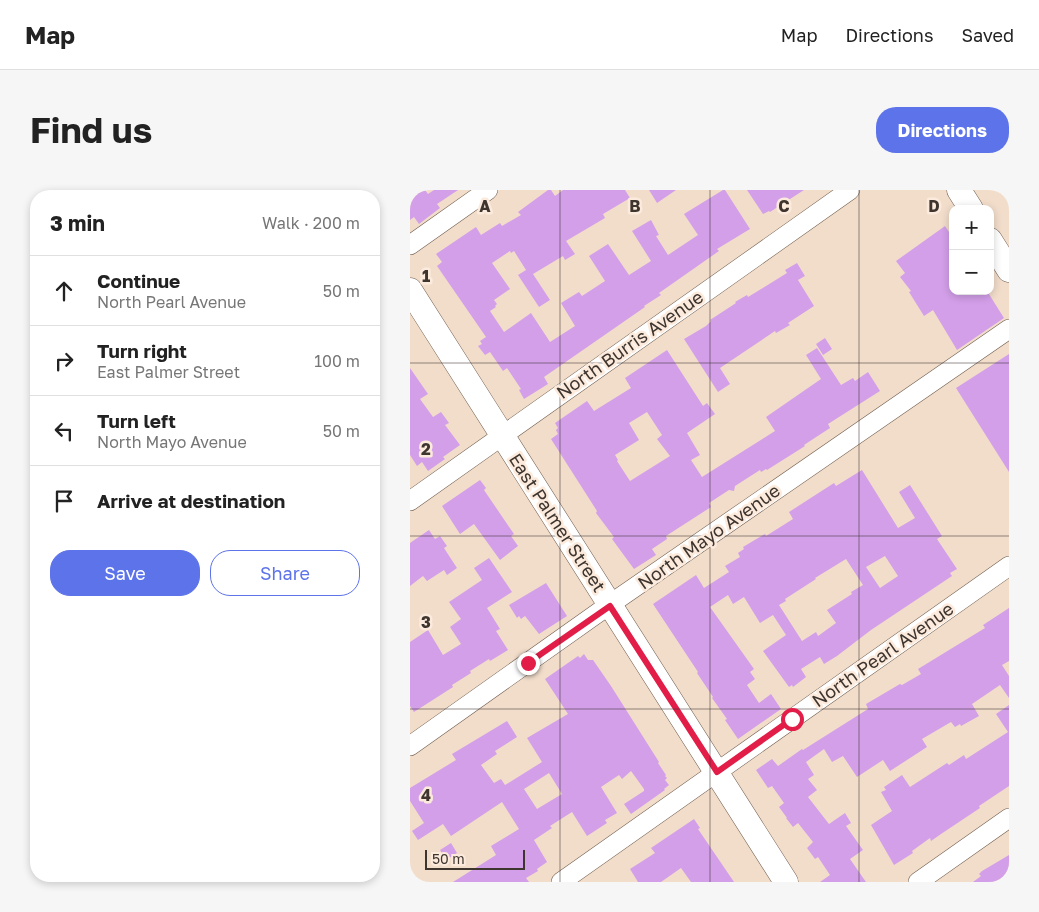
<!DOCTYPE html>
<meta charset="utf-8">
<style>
:root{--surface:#fff;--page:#f6f6f6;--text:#222;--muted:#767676;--line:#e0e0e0;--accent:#5d73ea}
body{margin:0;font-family:"Golos Text",sans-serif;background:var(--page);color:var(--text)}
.controls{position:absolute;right:15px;top:15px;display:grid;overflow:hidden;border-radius:10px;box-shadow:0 2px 8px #0003}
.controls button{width:45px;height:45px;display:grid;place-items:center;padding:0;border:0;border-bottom:1px solid var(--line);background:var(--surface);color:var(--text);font:25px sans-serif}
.scale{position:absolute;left:15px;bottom:12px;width:100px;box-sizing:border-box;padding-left:5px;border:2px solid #3e352f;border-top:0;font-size:14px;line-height:18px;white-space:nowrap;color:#3e352f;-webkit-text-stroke:4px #fcebdd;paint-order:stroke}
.stop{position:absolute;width:15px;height:15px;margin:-11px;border:4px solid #e11d48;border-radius:50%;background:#fff}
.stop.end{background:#e11d48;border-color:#fff;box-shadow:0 1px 5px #0008}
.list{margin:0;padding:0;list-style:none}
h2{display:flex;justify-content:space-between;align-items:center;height:65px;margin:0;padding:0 20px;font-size:21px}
h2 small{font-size:16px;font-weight:400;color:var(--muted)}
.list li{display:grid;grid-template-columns:32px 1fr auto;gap:15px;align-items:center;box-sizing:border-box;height:70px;padding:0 20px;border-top:1px solid var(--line)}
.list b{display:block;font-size:19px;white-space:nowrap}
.list p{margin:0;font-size:16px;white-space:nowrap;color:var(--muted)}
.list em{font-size:16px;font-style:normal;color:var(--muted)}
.actions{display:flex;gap:10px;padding:15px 20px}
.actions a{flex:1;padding:11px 0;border:1px solid var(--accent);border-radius:20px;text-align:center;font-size:18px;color:var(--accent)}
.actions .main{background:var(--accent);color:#fff}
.icon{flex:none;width:28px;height:28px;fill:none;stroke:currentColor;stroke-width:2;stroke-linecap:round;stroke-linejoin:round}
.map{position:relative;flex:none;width:599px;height:692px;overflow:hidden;border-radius:20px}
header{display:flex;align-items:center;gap:30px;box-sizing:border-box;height:70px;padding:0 25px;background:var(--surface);border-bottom:1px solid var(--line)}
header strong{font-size:24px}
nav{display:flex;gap:28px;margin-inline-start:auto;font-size:18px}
.intro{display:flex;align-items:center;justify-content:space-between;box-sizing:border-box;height:120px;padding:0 30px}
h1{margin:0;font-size:35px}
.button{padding:12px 22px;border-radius:20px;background:var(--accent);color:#fff;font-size:18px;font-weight:700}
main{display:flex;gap:30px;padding:0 30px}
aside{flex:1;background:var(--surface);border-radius:20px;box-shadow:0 2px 8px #0003}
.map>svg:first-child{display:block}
.building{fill:#d39fe9;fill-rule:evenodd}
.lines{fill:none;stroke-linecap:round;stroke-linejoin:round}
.minor-casing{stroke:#705d4e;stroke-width:20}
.major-casing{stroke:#705d4e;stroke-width:25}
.minor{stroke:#fff;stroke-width:19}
.major{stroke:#fff;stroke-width:24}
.route{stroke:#e11d48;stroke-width:6}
.grid{fill:none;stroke:#3e352f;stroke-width:1;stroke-opacity:0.55}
.labels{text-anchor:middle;stroke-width:5;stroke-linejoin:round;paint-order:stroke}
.street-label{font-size:18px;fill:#3e352f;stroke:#fcebdd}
.grid-label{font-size:16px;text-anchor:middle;font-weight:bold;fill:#3e352f;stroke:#fcebdd;stroke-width:5;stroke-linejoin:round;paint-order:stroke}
</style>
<header>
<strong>Map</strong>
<nav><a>Map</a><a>Directions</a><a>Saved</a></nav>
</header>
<div class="intro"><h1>Find us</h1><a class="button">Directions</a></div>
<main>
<aside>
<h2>3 min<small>Walk · 200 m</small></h2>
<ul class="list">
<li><svg class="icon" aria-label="ahead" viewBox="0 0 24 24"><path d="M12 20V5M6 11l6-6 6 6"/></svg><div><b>Continue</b><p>North Pearl Avenue</p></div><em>50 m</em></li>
<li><svg class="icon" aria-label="right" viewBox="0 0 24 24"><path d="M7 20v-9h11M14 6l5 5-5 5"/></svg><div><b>Turn right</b><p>East Palmer Street</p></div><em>100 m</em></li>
<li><svg class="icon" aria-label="left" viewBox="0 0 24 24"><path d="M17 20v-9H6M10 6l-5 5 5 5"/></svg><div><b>Turn left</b><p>North Mayo Avenue</p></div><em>50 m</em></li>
<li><svg class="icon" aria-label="arrive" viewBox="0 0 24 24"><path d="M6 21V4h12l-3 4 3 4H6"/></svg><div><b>Arrive at destination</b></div></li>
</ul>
<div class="actions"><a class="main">Save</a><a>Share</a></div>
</aside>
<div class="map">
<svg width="599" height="692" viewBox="0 0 599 692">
<rect width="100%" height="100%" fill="#f2ddcb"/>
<!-- building -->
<path class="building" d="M0,0H15L18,4L24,0H48L27,14L30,18L9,34L4,27L0,30Z
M138,0H141L145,6L153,0H215L220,8L193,24L195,28L156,51L165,64L155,70L153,66L123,84L140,110L129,117L108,85L116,80L104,61L101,63L100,61L82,73L100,99L84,110L87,114L85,116L86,117L80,121L94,142L121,123L140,152L165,136L151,113L169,102L172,106L195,91L179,66L198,54L219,85L241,71L222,41L241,30L249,45L246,46L258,65L288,45L274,24L313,0H315L340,39L307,59L309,61L249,103L251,105L234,116L235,117L134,187L138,194L114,209L109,200L111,199L97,178L93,181L80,162L75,165L68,156L72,154L70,151L76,147L27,76L32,72L26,64L66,37L71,45L90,33L92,36L111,25L108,22Z
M239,0H266L247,13Z
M337,0H394L360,22L359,21L353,24Z
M535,36L543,48V101H577L594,128L547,160L523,120L514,126L499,102L501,101L490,87L495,83L486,71Z
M387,73L395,86L388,90L404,116L378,133L380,135L366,143L365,141L310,178L320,194L308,202L274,149L296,136L301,131L300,130L326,113L325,112L337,105L338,107L377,83L375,80Z
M415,148L422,159L413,165L406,154Z
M407,158L431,195L443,188L445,191L458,182L470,201L418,234L420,238L394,255L395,256L357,280L356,279L351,282L350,280L325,296L324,301L319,300L299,313L301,317L256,346L257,349L242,359L246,365L224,379L202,349L204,347L186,323L187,321L141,249L148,244L146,240L148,238L145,233L177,211L184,221L221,198L215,188L257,160L293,216L297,213L305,224L277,243L290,265L281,270L292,287L365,241L356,227L411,189L396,165ZM237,222L252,245L247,249L260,266L220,291L207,271L208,270L205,265L229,250L219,233Z
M599,164V282L546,198Z
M0,178L18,204L10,209L23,227L31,222L39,233L35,235L50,255L33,267L35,269L18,281L12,272L7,276L0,265Z
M452,280L488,338L505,328L489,302L500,295L532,346L527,349L547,379L540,383L542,386L461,440L427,466L414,474L410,467L391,479L396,487L383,497L382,495L379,497L353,461L376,445L363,425L350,433L334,407L323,414L318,405L300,417L344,479L340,482L345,489L337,495L349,513L361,504L371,519L328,549L315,530L317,529L302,508L303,507L287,483L288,482L243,414L286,385L294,398L319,382L315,376L330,367L328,363L334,359L333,357L355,344L356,346L383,329L379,322L424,293L426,296ZM475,366L488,386L470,398L456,377ZM436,369L453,395L441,402L442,404L417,420L426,433L408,446L406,442L392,451L369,415L376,411L375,409L406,389L405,388Z
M70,290L76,298L74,300L104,344L101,346L108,356L90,370L64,334L50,344L32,316Z
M19,340L25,349L30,346L37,356L34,358L47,378L37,385L34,380L17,391L13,386L0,396V353Z
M79,368L102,402L77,418L90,439L86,441L98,460L80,471L79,469L60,481L61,483L42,495L43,497L4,522L0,516V452L18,440L33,465L51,454L40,437L51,429L39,412L72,390L64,378Z
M136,393L157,426L129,444L115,426L111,429L109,426L107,428L99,415Z
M599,418V471L592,475L599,486V508L590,495L562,514L569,526L551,536L550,534L545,537L541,532L512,549L517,557L480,581L473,570L447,587L433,566L422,572L414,559L396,572L404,585L398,589L407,600L398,607L419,634L435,623L441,633L436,636L453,660L440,669L456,692H410L420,685L408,667L405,669L397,658L403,652L388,633L383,637L376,628H377L369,617L374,613L362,596L358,598L346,580L362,569L368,576L392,559L393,560L458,519L456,514L490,494L492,495L511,484L508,479L575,438L573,435Z
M174,464L178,470H183L201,496L249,572L248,573L256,585L255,586L257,588L255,590L259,595L254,599L255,600L221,624L214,614L234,601V599L221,581L212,589L209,585L191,597L207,623L195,630L197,633L177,646L162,622L140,636L142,638L124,650L137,672L127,679L128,681L116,688L119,692H43L86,665L81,656L109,639L92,612L41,646L33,634L8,650L2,641L14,633L0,611V598L46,570L42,564L97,531L107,547L85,561L87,564L71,575L84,593L91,589L95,595L132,572L117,548L158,524L135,489L168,466L170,468ZM139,583L152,604L127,619L114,599Z
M599,515V596L569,616L570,618L531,644L521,651L520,648L502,661L503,663L484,675L461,635L482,621L471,602L476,600L474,597L492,585L500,597L537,573L539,575L554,565L556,569L598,542L586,524Z
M284,629L290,638L288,639L324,692H281L271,678L251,692H228L220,679L245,663L241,658Z
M41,653L47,663L36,670L30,660Z
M599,665V692H563L571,686L569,684L572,681Z"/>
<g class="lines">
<defs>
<path id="minor" d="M0,55L78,0
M0,311L440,0
M0,556L199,415L599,139
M151,692L599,376
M508,692L599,628"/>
<path id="major" d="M549,0L561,19
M580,50L599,80
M0,100L376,692"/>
</defs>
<!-- minor casing -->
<use href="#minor" class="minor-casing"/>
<!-- major casing -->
<use href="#major" class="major-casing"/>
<!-- minor -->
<use href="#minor" class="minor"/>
<!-- major -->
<use href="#major" class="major"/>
</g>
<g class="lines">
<!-- route -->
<path class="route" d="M118,473L200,416L307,582L382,529"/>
</g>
<!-- grid -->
<path class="grid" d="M150,0V692M300,0V692M449,0V692M0,173H599M0,346H599M0,519H599"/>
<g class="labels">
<!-- street labels -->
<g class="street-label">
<text transform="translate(220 155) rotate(-35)" y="6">North Burris Avenue</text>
<text transform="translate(147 333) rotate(57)" y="6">East Palmer Street</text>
<text transform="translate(299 347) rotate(-35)" y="6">North Mayo Avenue</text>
<text transform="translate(473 465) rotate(-35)" y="6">North Pearl Avenue</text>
</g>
</g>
<g class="grid-label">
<text x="75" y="22">A</text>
<text x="225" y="22">B</text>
<text x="374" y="22">C</text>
<text x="524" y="22">D</text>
<text x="16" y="92">1</text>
<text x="16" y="265">2</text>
<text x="16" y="438">3</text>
<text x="16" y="611">4</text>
</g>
</svg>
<div class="controls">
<button>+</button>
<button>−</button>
</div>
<div class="scale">50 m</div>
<div class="stop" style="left:382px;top:529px"></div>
<div class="stop end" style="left:118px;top:473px"></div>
</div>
</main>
